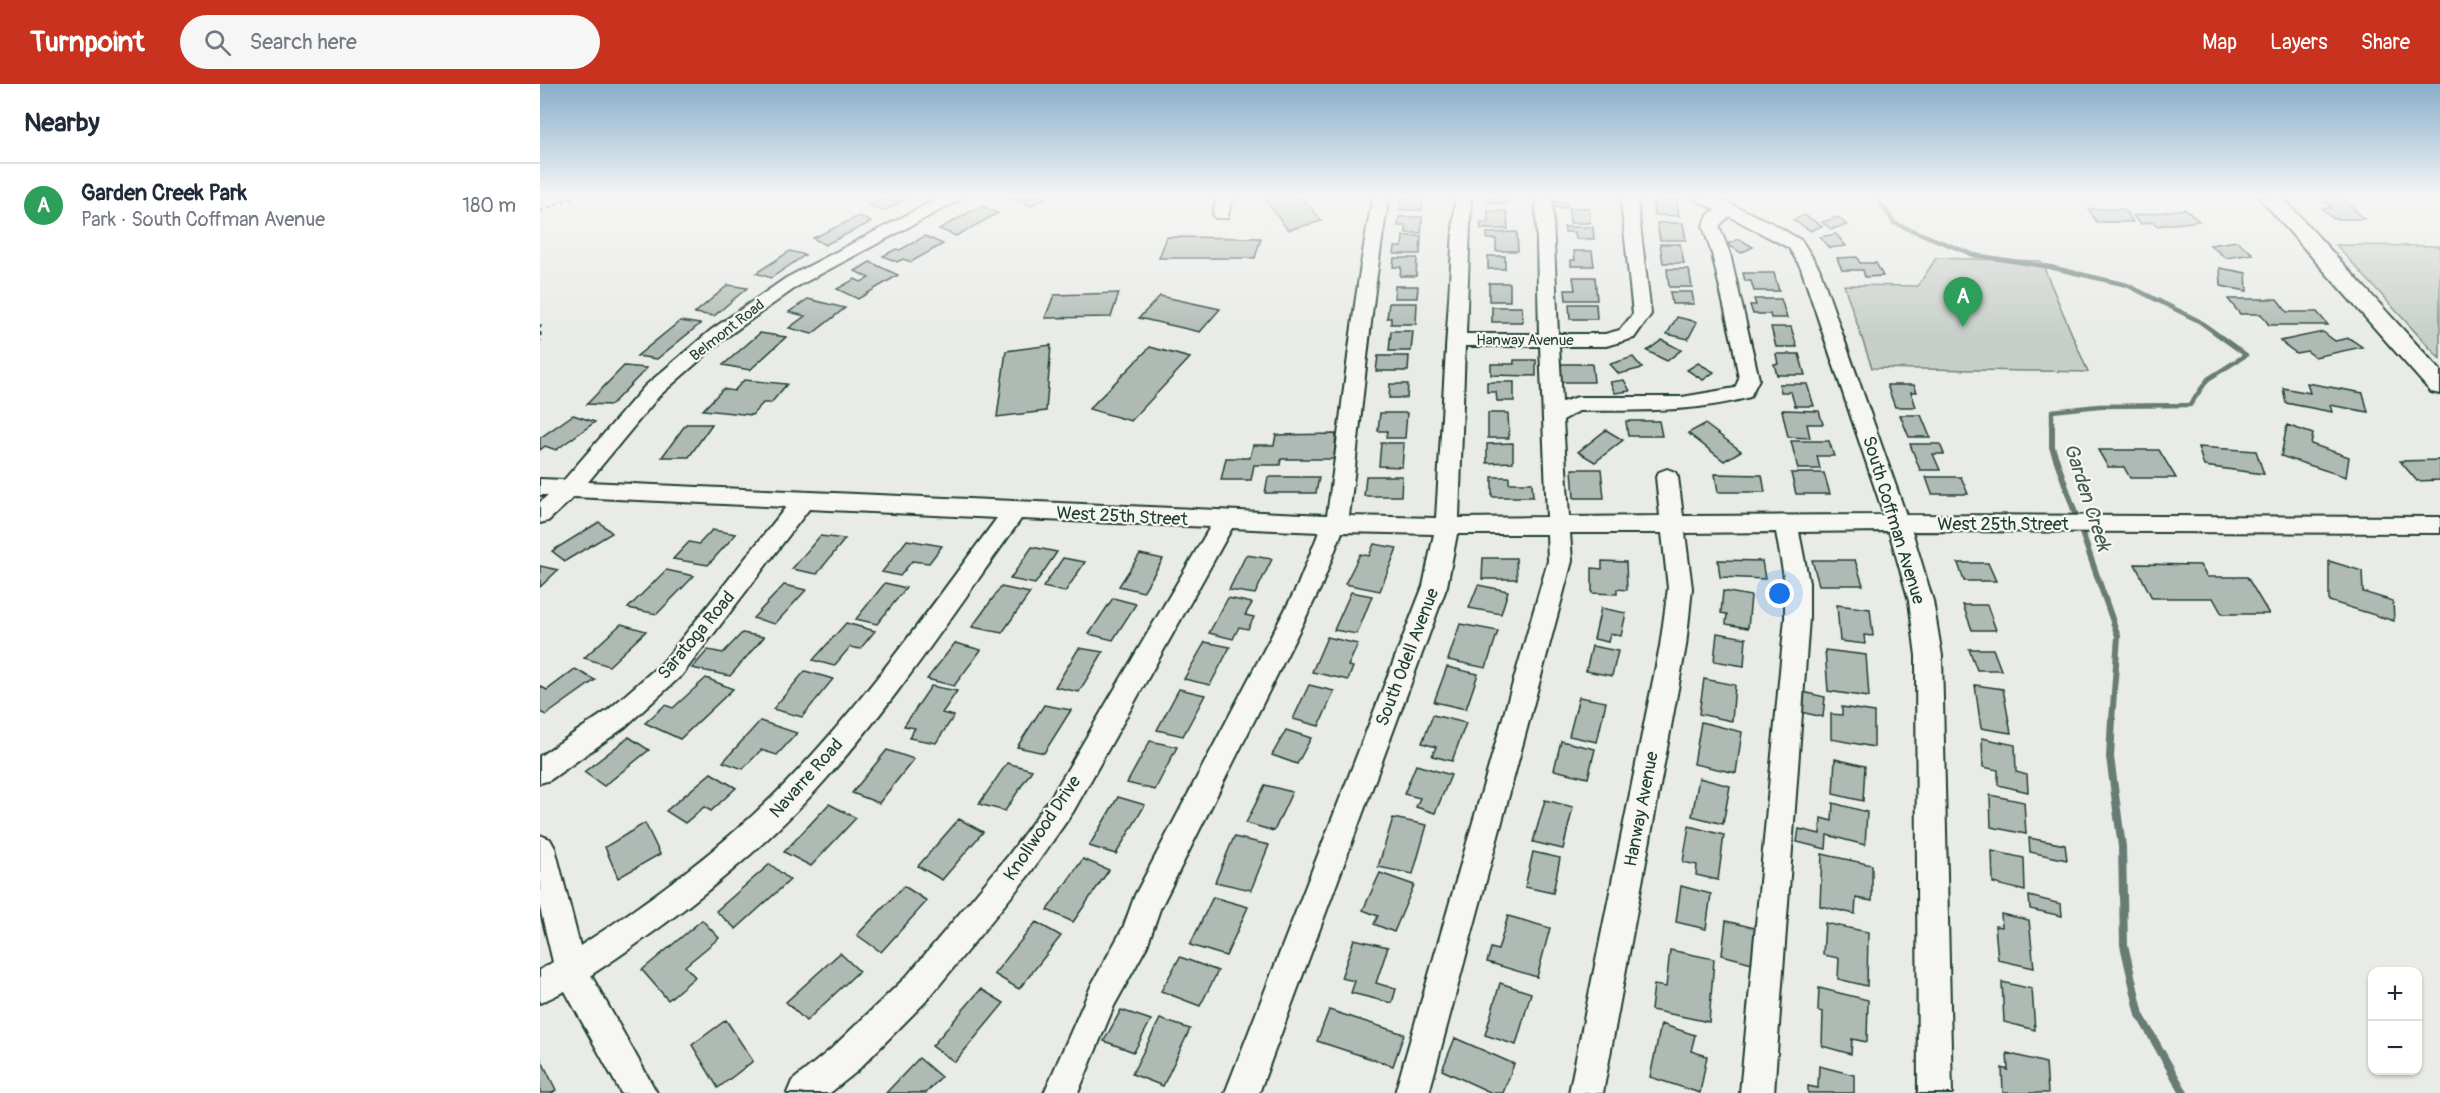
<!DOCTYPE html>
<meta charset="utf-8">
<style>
:root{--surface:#fff;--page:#f6f6f7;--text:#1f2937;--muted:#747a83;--line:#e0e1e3;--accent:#c8321e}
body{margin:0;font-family:Pangolin,sans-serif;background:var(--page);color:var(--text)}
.controls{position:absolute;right:18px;bottom:18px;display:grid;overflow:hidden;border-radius:12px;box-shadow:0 2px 4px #0004}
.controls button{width:54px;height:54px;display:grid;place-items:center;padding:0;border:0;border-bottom:2px solid var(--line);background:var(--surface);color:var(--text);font:30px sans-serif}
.you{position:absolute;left:1240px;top:510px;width:21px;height:21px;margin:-15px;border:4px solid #fff;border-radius:50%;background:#1a73e8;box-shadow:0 0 0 9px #1a73e833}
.badge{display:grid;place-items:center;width:39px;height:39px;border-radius:50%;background:var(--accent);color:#fff;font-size:20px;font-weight:700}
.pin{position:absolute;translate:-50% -50px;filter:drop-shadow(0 2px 3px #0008)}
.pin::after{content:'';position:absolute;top:32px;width:21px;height:18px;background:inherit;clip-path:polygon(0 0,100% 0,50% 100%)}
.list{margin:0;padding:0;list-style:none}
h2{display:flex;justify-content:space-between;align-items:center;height:78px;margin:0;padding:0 24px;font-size:26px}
h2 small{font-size:20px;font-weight:400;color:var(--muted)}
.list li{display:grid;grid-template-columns:39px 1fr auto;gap:18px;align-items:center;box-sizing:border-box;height:84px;padding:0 24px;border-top:2px solid var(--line)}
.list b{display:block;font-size:22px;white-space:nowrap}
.list p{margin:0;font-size:20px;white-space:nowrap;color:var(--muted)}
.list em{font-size:20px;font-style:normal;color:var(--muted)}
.icon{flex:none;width:33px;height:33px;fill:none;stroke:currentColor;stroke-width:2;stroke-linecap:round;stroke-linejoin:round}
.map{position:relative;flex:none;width:1900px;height:1009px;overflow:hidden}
header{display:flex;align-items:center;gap:36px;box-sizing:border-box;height:84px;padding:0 30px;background:var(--accent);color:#fff}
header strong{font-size:28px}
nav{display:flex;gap:33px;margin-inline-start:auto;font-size:21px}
.search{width:420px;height:54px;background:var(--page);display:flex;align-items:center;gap:15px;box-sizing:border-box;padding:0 21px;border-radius:33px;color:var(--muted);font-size:22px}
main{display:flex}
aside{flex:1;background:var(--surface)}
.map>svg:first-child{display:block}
.green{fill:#c7cec9;stroke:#73867e;stroke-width:1.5}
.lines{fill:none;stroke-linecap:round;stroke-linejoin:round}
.stream-far2{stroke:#687c75;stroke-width:4.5}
.stream-far1{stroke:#687c75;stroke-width:6}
.stream{stroke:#687c75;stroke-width:8}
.building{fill:#b0bab5;stroke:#1f3d34;stroke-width:1.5}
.minor-casing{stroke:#1f3d34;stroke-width:4}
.major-casing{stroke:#1f3d34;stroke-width:4}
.path{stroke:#1f3d34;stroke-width:3;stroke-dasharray:4 4;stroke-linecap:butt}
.minor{fill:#f6f6f2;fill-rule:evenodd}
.major{fill:#f6f6f2;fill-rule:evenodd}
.labels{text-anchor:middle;stroke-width:4.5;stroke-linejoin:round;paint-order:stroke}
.far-street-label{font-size:15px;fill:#1f3d34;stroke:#f6f6f2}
.street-label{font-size:18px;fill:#1f3d34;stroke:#f6f6f2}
.water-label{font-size:20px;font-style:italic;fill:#445c54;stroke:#f6f6f2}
</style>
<header>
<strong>Turnpoint</strong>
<div class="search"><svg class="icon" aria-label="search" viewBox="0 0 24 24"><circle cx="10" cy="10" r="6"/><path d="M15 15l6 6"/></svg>Search here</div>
<nav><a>Map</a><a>Layers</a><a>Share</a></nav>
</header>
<main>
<aside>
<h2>Nearby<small></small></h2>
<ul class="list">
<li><span class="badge" style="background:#2e9e5b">A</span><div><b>Garden Creek Park</b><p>Park · South Coffman Avenue</p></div><em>180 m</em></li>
</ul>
</aside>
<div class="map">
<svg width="1900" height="1009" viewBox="0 0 1900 1009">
<rect width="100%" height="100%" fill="#e9ebe7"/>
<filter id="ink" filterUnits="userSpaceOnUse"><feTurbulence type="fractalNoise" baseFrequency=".0167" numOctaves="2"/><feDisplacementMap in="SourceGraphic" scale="12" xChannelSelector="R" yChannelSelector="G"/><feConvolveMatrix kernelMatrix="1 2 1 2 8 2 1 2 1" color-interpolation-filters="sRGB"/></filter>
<g filter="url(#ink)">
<!-- green -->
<path class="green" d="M1796,161L1900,162V275Z
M1396,174L1501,177L1548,288L1332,284L1304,201L1378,202Z"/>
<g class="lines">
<!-- stream-far2 -->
<path class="stream-far2" d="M1337,113L1354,139L1434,171L1510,183L1587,201L1659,237L1706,271L1668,295L1650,321L1559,322L1512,327V344"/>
<!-- stream-far1 -->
<path class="stream-far1" d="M1512,343V363L1578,552L1572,637"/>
<!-- stream -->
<path class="stream" d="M1572,636L1570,673L1582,763L1584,861L1600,931L1644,1009"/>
</g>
<!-- building -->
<path class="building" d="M345,113H370L344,127L329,121Z
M469,113H507L490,122Z
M723,113H762L782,137L748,146Z
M862,113H883L882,126H860Z
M951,113H970L966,120L948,118Z
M1782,113H1802L1824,135H1793L1782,124H1792Z
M1113,116H1137L1139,132L1114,131Z
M1009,117L1027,118L1026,124L1007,123Z
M441,122L458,129L416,152L399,145Z
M1029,124H1049L1050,139H1030Z
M1548,125H1583L1593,138H1557Z
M1645,125L1659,137L1617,142L1613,138L1601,140L1593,132Z
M948,127H967L968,145H941V138H948Z
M1264,131L1282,142L1271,147L1253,136Z
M319,132L331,138L285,161L273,154Z
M859,133H882L881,149H866V142H858Z
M1298,133L1307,141L1291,145L1282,138Z
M1117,139H1143L1146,156H1120Z
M1024,143H1053L1054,155H1036L1035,148H1025Z
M977,148L978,167H956V155H947V149Z
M1296,150L1306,162L1289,164L1280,153Z
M385,152L403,160L371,178L363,175L357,178L343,172L356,165L360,166Z
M863,152H881L880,170H854L855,163H862Z
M627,153L721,154L715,174H619Z
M1199,155L1213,163L1201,169L1187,160Z
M1697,157L1713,170L1686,174L1670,161Z
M1120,160H1140L1144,179H1123Z
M250,167L265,171L231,194L216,189Z
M1034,167H1052L1054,182H1031V176H1035Z
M948,172H965V185H948Z
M1317,173L1320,179H1336L1343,192L1325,193L1323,186H1302L1297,174Z
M854,174H877L876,192H860L861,183H853Z
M330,178L358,191L318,215L297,205L315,195L321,198L329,194L315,187Z
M1680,184L1706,189L1707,207L1681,202Z
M1127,185H1149L1152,203H1129Z
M1203,189H1234L1239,207H1214L1211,197H1205Z
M1033,193H1055L1057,216H1026L1025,206H1035Z
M949,199H970V217H949Z
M188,201L207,204L174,232L155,229Z
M855,202H878L877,214H854Z
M1130,208H1152L1154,220H1132Z
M579,209L571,233L505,234L514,211Z
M620,212L680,225L660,248L599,234Z
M268,215L305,224L272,250L249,244L265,232L249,228Z
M1214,215H1241L1247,234H1231L1230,230H1213L1210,221H1216Z
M1688,215H1737L1747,228H1777L1788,241H1729L1721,230H1700Z
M849,219H877L876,240H851V234H847Z
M1029,220H1056L1057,235H1030Z
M952,223H982L983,238H952Z
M1137,233L1157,238L1148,255L1127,250Z
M140,237L160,240L117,275L97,272Z
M1231,243H1251L1257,263H1236Z
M851,247H873L871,267H849Z
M1783,248L1795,257L1809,254L1822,263L1775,273L1767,267L1756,269L1740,257Z
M220,249L246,253L210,286L183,281Z
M1122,256L1141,266L1127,277L1107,267Z
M511,261L506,327L457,333L466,267Z
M610,263L650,274L591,337L549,325Z
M1236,270H1259L1265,291H1237L1234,280H1238Z
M838,272H869L868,287H836Z
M1093,273L1102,284L1079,290L1070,280Z
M974,276H996V292L951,291V280H974Z
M1158,279L1174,288L1163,296L1147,286Z
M1016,280H1052L1054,298H1017Z
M84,282L107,284L71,321L47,320Z
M204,296L247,300L231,319H223L212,331L163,326L183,305L194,307Z
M1084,296L1090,307L1075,309L1070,298Z
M947,298H974V317H957L956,308H947Z
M1767,299L1823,309L1828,328L1790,321L1792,328L1746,319L1743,304L1770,309Z
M850,300H868L867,314H849Z
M1239,300H1267L1274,322H1255L1251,308H1241Z
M1347,301H1374L1377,308H1371L1376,323H1355Z
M1242,326L1279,327L1283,340H1267L1270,354L1248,353Z
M840,329H867L865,354H846L847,347H838Z
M948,329H968L969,354H948Z
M33,331L55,338L16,366L5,362L0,366V354Z
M1360,331H1381L1390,353H1369Z
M1086,337H1119L1122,352H1088Z
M146,340H172L149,373H122Z
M1165,340L1201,367L1184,377L1148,349Z
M1747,341L1773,350L1771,360L1809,373L1806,393L1741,372Z
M1066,346L1083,356L1055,378L1038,368Z
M796,350L794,375H741L740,381H714L711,396H681L686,374H710L713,361H734L736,351Z
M1251,357H1289L1294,372H1277L1280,385H1258Z
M841,359H864L862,383L839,382Z
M973,359V378L947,379V360Z
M1370,360H1400L1404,370H1393L1400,386H1380Z
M1658,363L1716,367L1724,390L1664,382Z
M1558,366H1619L1636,394H1590L1584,383H1568Z
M1900,376V396L1877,397L1860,377Z
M1032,385H1061L1064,414H1034Z
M1251,389H1284L1290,410H1256Z
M1175,390L1222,391L1225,408H1178Z
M826,392H862L861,412H824Z
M728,393H779L776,409H725Z
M952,393H969V399H992L993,413H952Z
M1386,393H1421L1428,410H1392Z
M59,438L72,449L25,477L12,467Z
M172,446L196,450L168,481L133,475L149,458L159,460Z
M280,452L305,455L277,490L252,485Z
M367,456L402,462L389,479L372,477L360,492L342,488Z
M834,460L857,464L840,507L805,500L820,470L829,472Z
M492,463L517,468L495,500L470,495Z
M600,470L623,475L603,508L579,502Z
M706,471L732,475L715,510L689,506Z
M523,474L545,478L525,508L503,503Z
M943,474H976L977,495H942Z
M1178,476L1222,477L1225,495L1180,493Z
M1272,476H1315L1323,501H1279Z
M1062,477L1086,478L1087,506L1077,505V510L1052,509V484L1062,485Z
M1789,477L1822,487L1823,508L1853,517L1854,537L1789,517Z
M1418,479H1448L1456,497H1424Z
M1595,480L1660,481L1667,493H1707L1729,530H1682L1673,514H1612Z
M0,482L18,486L0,503Z
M126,486L154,492L117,530L88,524Z
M345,499L366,504L337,540L316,535Z
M244,501L266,506L235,540L213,534Z
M938,501L968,507L961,530L929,524Z
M461,503L490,509L462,549L432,543Z
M1183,507L1211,512L1208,544L1186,540L1187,530L1181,529Z
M811,508L832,512L817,550L794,546Z
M573,514L596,520L573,556L549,550Z
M688,514L712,519L705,531L714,533L708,545L699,543L693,555L669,549Z
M1297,521L1330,525L1333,552L1324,551L1325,560L1300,557Z
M1423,521H1447L1456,546H1432Z
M1061,524L1086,529L1081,552L1070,550L1068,558L1054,555Z
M306,539L335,547L320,565L310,563L294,582L273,576Z
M81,540L106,547L69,582L44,574Z
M920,540L958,547L946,584L908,576Z
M202,549L224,553L190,592L152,584L168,566L183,569Z
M1177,549L1206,554L1204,582L1174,577Z
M787,553L818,560L808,582L813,583L808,596L772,588Z
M665,558L690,563L670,601L644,595Z
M415,559L441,566L414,602L387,595Z
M1052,562L1078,567L1072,592L1046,587Z
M539,564L563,568L539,608L515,603Z
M1429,565H1453L1461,586H1437Z
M1285,566L1326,571L1329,613L1288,607Z
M907,583L938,590L926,625L894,618Z
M35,585L55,596L6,631L0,628V602L7,606Z
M265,587L293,595L262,633L233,625Z
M166,594L193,605L140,655L105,639L125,621L133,624Z
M1164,595L1195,601L1192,637L1159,630Z
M769,601L794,607L779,642L753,635Z
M1435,601L1463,605L1471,649L1441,644Z
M391,602L417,607L402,629L414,632L396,659L369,654L375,644L364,642Z
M639,605L665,611L643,652L617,646Z
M1258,607L1285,613L1283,633L1256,627Z
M1039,613L1066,618L1057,658L1029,652Z
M504,621L531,626L504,669L477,663Z
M1302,623L1334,628V663L1291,655V630L1302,631Z
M893,631L926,639L912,677L892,672L896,663L882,659Z
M220,637L257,649L237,671L221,666L203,685L183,678Z
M1161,638L1202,648L1196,689L1154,680Z
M746,646L771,654L757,680L732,671Z
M89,653L109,666L64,702L44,688Z
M1442,654L1475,661L1476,688L1487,691L1488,708L1458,701V686L1443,683Z
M610,657L637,663L615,706L587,699Z
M1021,657L1055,665L1048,694L1014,686Z
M347,666L374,675L339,719L312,709Z
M1295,675L1325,682L1323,717L1293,710Z
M467,679L492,686L465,727L439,720Z
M876,681L911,691L895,729L876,723L880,714L864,710Z
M171,689L196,704L171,727L164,723L145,739L126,727Z
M1159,694L1190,702L1183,740L1152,732Z
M725,701L752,708L734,747L706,739Z
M1450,711L1484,718L1486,750L1451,743Z
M578,713L605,721L576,770L549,762Z
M1005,716L1033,723L1023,765L993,758Z
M1293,719L1327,728L1325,761L1287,751L1286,765L1257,758L1259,745L1280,750L1281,734L1292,737Z
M289,720L316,734L271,782L244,768Z
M853,734L887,741L873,790L838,783Z
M419,735L443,748L402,796L378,782Z
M105,739L120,770L78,794L65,763Z
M1149,742L1184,751L1178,796L1156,791L1157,781L1143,778Z
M694,753L729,761L711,806L675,798Z
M1489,754L1525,761L1527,776L1490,768Z
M1452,767L1484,774L1485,807L1453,799Z
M993,768L1020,774L1013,809L985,803Z
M1282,770L1332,781V817L1316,814L1315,830L1280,822Z
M543,775L569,786L533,838L507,826Z
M230,780L250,796L196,845L176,827Z
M840,789L874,801L854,848L834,840L838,832L823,826Z
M364,802L387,817L341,868L317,851Z
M1141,802L1171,810L1166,845L1136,838Z
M1489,812L1521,820L1522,832L1490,825Z
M673,813L708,823L686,872L650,861Z
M1461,830L1489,836L1494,884L1458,876L1455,842L1462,843Z
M968,832L1010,844L997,893L947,878L951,864L958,866Z
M162,836L179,854L145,882L155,893L128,916L102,886Z
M1186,837L1215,844L1212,879L1182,871Z
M496,838L521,852L479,905L454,890Z
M1285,839L1328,848L1327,902L1298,895L1299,874L1283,871Z
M814,855L848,863L836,899L856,905L852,919L811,909L815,897L801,894Z
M1130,866L1174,875L1169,938L1111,926L1114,901L1126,903Z
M300,869L319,887L266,937L246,918Z
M640,873L678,887L660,922L621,907Z
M1462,898L1492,905L1495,946L1464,938Z
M960,899L991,909L976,961L945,951Z
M1279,904L1328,916L1327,958L1312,955L1311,970L1282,962L1283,928L1278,927Z
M441,905L464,919L415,978L392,962Z
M581,926L611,936L594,968L564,957Z
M789,926L864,950L853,982L777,957Z
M620,935L650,945L623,1002L592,990Z
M186,936L213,977L178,1004L152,961Z
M1121,940L1155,951L1151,967L1167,972L1160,1009L1110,993Z
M915,954L974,980L963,1009H952L902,986Z
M1467,969L1506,979L1508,1009H1463L1462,984L1468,986Z
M0,973L16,1006L12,1009H0Z
M379,974L401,993L386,1009H346Z
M1279,982L1314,991V1009H1268V1002L1278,1004Z"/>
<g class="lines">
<defs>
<path id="minor" d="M401,113H421L419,116L258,202L185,254L119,312L48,398L787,431C803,325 812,218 833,113H849C830,219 823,326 809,432L896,434L915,113H931L926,250H999L996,113H1012L1018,250H1065L1080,246L1093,230L1081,116L1083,113H1100L1097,117L1111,230L1094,254L1066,262H1019L1022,318L1038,313H1142L1195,304L1199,295L1193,261L1172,170L1163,142L1169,130L1176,126L1156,116L1154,113H1175L1232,139L1262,157L1279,184L1366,431L1900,433V449L1372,447L1393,517L1402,572L1412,1009H1378L1376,572L1369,517L1349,447L1259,448L1269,499V534L1234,1009H1200L1245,534V499L1236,448L1145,449L1152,504L1146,562L1063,1009H1029L1120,562L1128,504L1122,449H1030L1032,477L889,1009H855L1008,477L1007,450H917L907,502L719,1009H685L883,502L894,450L802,448L781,503L620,825L607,862L574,922L538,1009H504L552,900L583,844L595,811L757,503L779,448L692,444L533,728L488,792L388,915L315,989L290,1009H247L252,997L291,965L366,893L468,772L513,710L670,443L481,435C412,531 347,631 266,717C203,783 127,841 51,891L117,1009H81L25,907L0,919V886L13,878L0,824V751L10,755L15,764L40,862C113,815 187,760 247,698C325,617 390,524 457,434L269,425L142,591L85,643L10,696L0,699V672L67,627L124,577L246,423L34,413L8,437L0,439V418L8,411H0V395L24,396L105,302L171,246L246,194ZM1189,132L1249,164L1261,184L1344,431L1143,432L1138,393L1135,388L1127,385L1119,388L1116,393L1120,432L1029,433L1023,336L1039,327C1098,326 1153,329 1210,313L1219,295L1190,170L1179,142ZM925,262H1000L1007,433L919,434Z
M677,113H693L687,134H675L673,130Z"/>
<path id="major" d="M1719,113H1742L1900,286V310L1891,308Z"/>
</defs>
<!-- minor casing -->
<use href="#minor" class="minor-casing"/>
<!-- major casing -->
<use href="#major" class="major-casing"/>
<!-- path -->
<path class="path" d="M0,127L33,113
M0,240V257"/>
<!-- minor -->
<use href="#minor" class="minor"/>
<!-- major -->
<use href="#major" class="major"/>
</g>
</g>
<!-- sky -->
<linearGradient id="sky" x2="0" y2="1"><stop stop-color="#88aecb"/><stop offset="0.44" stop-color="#f5f6f4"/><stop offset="1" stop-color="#f5f6f4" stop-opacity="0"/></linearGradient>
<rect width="1900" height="254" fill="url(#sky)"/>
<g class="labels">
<!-- far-street labels -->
<g class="far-street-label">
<text transform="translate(187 246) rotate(-38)" y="5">Belmont Road</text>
<text x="985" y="261">Hanway Avenue</text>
</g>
<!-- street labels -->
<g class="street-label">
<text transform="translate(582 432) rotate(3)" y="6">West 25th Street</text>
<text transform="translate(1354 436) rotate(73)" y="6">South Coffman Avenue</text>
<text x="1463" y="446">West 25th Street</text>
<text transform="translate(156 551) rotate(-50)" y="6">Saratoga Road</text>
<text transform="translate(867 573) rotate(-69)" y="6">South Odell Avenue</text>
<text transform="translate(266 694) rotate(-48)" y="6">Navarre Road</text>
<text transform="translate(1101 725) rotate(-79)" y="6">Hanway Avenue</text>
<text transform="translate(502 744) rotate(-56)" y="6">Knollwood Drive</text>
</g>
<!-- water labels -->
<g class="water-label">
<text transform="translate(1548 413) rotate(72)" y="7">Garden Creek</text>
</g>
</g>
</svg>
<div class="controls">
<button>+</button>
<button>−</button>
</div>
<div class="you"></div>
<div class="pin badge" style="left:1423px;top:243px;background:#2e9e5b">A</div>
</div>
</main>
